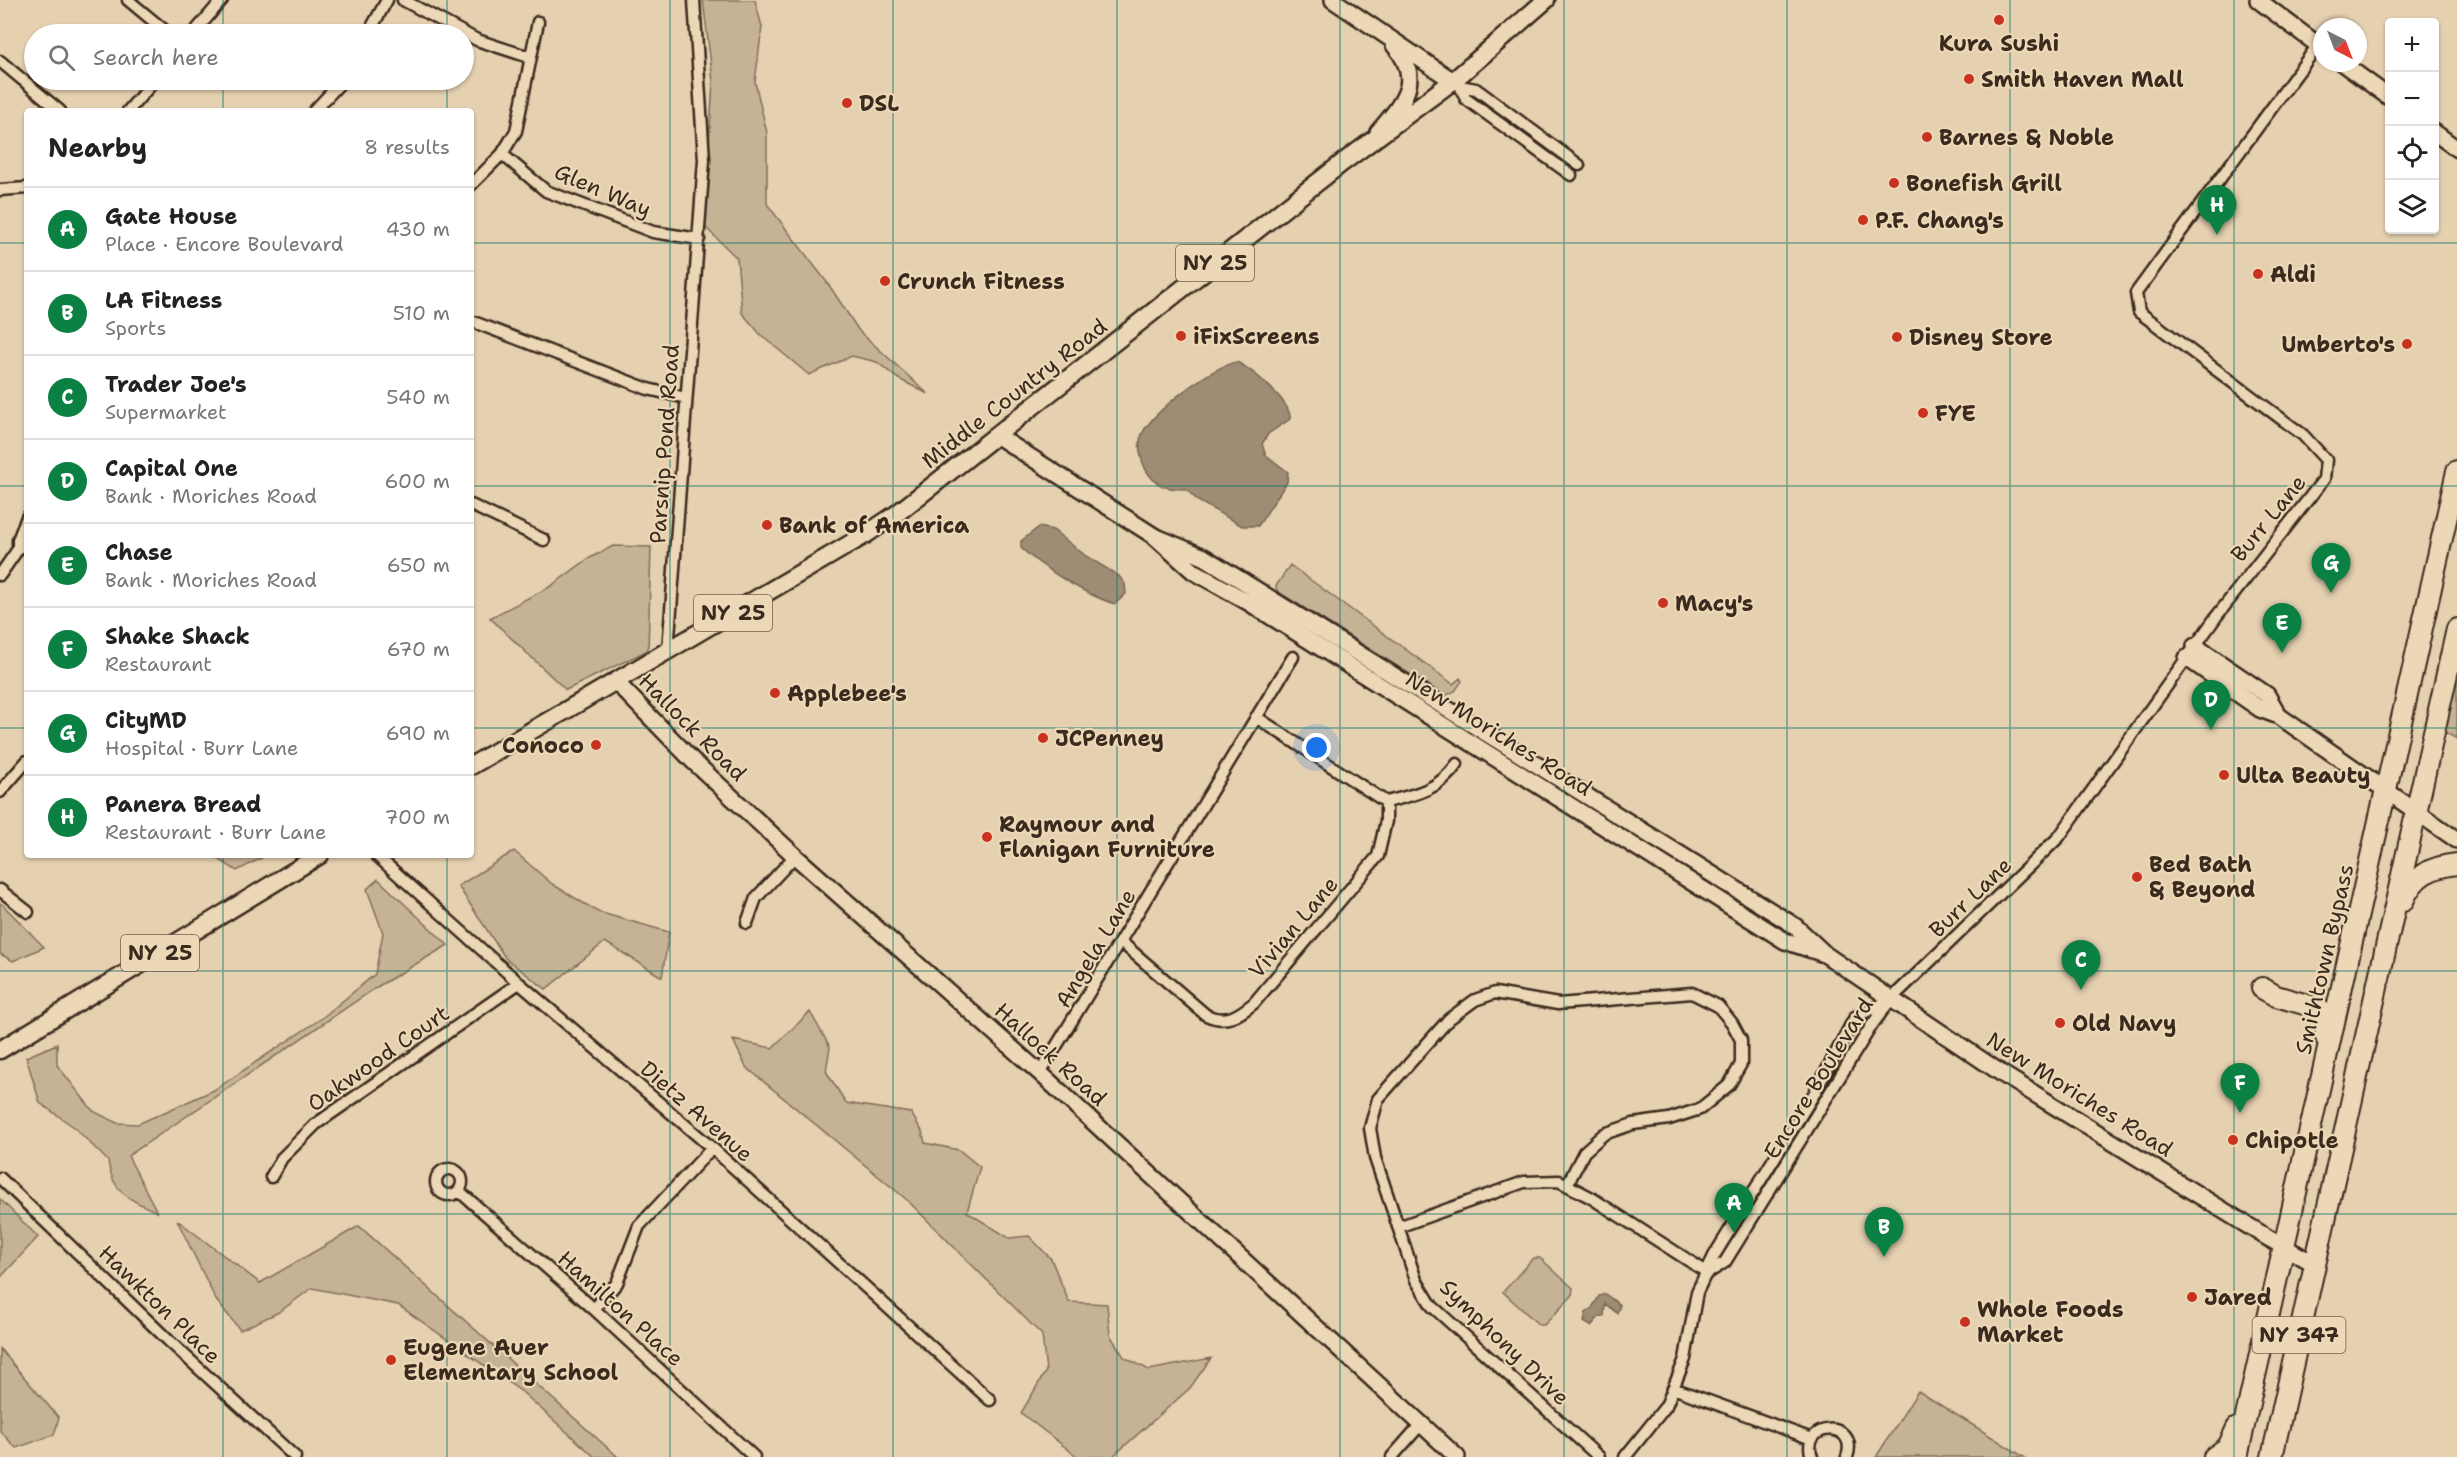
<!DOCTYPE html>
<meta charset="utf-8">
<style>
:root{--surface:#fff;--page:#f2f2f2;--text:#222;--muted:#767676;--line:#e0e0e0;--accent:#0b8043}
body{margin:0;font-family:"Shantell Sans",sans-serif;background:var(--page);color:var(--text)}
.controls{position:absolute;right:18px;top:18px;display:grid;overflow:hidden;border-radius:6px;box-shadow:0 2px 4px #0004}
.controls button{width:54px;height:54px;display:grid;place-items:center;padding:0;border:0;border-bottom:2px solid var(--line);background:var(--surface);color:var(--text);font:30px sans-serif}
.compass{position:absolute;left:2313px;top:18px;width:54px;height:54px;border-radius:50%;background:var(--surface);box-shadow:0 2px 4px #0004;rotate:138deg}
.you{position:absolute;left:1317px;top:748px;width:21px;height:21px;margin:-15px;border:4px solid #fff;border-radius:50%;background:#1a73e8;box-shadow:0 0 0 9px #1a73e833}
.badge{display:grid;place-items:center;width:39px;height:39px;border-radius:50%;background:var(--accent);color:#fff;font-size:20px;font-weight:700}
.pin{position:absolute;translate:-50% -50px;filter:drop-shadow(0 2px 3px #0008)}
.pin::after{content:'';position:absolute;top:32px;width:21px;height:18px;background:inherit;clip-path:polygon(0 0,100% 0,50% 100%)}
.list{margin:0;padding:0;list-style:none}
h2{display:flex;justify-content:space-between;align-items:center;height:78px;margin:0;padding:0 24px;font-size:26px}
h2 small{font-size:20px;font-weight:400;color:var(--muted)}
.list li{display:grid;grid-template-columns:39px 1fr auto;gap:18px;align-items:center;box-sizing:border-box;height:84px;padding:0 24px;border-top:2px solid var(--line)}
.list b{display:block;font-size:22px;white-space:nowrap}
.list p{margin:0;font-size:20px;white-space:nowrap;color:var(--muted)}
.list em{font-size:20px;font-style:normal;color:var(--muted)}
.icon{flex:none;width:33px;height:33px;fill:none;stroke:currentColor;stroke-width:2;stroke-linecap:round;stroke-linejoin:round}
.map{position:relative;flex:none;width:2457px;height:1457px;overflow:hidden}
.search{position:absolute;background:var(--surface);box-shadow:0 2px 4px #0004;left:24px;top:24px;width:450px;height:66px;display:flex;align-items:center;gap:15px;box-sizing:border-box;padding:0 21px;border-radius:33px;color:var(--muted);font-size:22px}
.panel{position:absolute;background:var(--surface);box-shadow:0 2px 4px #0004;left:24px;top:108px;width:450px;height:750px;border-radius:6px}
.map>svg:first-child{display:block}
.green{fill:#c6b295;stroke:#806e5a;stroke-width:1.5}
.water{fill:#9f8c74;stroke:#776552;stroke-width:1.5}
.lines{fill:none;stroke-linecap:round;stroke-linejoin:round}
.street-casing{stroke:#3b2a1e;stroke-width:15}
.secondary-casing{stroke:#3b2a1e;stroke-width:20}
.primary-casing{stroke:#3b2a1e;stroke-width:21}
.highway-casing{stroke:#3b2a1e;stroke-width:24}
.street{stroke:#ecd7b6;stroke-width:10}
.secondary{stroke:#ecd7b6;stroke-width:15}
.primary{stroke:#ecd7b6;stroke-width:16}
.highway{stroke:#ecd7b6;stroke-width:20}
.grid{fill:none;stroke:#0f766e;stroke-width:1.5;stroke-opacity:0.55}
.poi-dot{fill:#c8321e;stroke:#ecd7b6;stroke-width:2}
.labels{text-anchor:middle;stroke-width:4.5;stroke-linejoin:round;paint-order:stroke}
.shield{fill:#ecd7b6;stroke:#705e4c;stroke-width:1.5}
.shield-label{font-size:21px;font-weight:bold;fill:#3b2a1e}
.poi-label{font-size:22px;font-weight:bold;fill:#3b2a1e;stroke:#ecd7b6;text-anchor:start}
.street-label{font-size:22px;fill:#3b2a1e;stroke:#ecd7b6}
</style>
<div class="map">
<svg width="2457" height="1457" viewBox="0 0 2457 1457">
<rect width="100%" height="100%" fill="#e5d0b0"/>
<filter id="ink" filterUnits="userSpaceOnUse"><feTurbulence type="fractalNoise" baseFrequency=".0167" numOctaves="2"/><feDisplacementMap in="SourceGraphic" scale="12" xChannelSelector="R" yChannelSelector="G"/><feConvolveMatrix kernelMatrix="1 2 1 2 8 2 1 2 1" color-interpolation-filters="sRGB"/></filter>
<g filter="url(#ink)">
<!-- green -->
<path class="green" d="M703,0H755L762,27L755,82L767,133V204L829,285L859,331L928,394L897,378L877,362L852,356L809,375L761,335L742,313L737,258L704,226L713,81Z
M613,546L651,547L648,650L566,690L490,618L551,586L588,559Z
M1290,565L1453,684L1460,678L1462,681L1455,691L1445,696L1277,591L1276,586Z
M2457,632V739L2439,729Z
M514,851L552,884L598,912L669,932L662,977L605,942L546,989L506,959L458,886Z
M212,855H267L237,871Z
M378,879L448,945L377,987L128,1156L157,1212C130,1200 112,1193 108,1161L74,1127L40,1103L26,1057L57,1044V1065L93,1111L117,1123L138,1124L214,1090L322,1018L375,974L383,933L367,889Z
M0,903L3,905L44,947L13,961L0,954Z
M810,1012L830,1047L826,1071L846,1103L911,1113L922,1131L925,1143L959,1150L980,1167L967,1212L1009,1238L1029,1236L1051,1259L1069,1302L1107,1304L1110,1335L1124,1357L1149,1370L1211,1358L1190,1388L1112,1457H1078L1021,1413L1046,1371L1042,1335L906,1199L746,1067L733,1040L772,1048Z
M0,1199L38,1237L0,1278Z
M177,1220L260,1283L359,1226L618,1457H595L522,1392L398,1305L312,1288L279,1312L240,1330L216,1300Z
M1533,1258H1540L1573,1288L1572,1296L1544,1325H1539L1503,1292Z
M0,1349L59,1418L54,1435L16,1448L0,1431Z
M1918,1391L2024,1457H1876Z"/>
<!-- water -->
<path class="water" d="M1237,362C1252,370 1292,402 1290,419L1268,434L1262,444L1266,455L1288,472L1287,482L1258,526H1242L1198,501L1186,489C1177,489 1166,489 1159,484C1144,475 1135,449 1142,434C1152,412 1213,365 1237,362Z
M1039,527L1053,530L1086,556L1119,576L1125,584L1126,594L1115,604C1088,596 1042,568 1021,548V541Z
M1605,1294L1620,1305L1617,1313L1605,1304L1604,1316L1599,1317L1591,1326L1584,1322L1586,1313L1592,1308L1599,1296Z"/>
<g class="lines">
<defs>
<path id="street" d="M128,0L169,34
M403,0L477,40L529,57
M193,34L222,0
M368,34L387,0
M0,61L60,111
M1453,81L1460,86L1476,89L1579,165
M1460,86L1466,99L1571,175
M128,111L155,80
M314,111L343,80
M502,154L546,191L653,232L699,239
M471,185L502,154L516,131L538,22
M0,190L27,188
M471,321L648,389L686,398
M471,505L544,540
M0,575L18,549V540L27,517
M668,651L704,160L694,0
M1256,717L1386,802
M0,792L27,761
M376,855L519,983L712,1148L990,1400
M0,890L28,912
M747,923L756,898L795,856
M1121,942L1206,1015C1226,1024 1238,1016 1254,1003L1378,856L1386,821V802C1415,795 1439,790 1457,764
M1040,1073L1293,657
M436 1182a13 13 0 1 1 26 0a13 13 0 1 1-26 0Z
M271,1177L282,1158L316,1124L519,983
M0,1178L169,1341L295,1457
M1567,1185L1584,1152L1604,1134L1633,1124L1669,1119L1700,1109L1729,1085L1741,1064V1040L1732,1023L1718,1006L1692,993L1558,1004L1495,993L1475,1000L1449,1019L1378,1099L1370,1128L1375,1158L1416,1280L1432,1306L1599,1457
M459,1191L594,1309L754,1457
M1398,1227L1524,1182L1559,1181L1590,1197L1708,1273
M1708,1273L1725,1262L1872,1025L1891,999L2059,837L2216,617L2324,479L2326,460L2303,435L2139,312L2136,293L2318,45
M594,1309L617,1283L639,1226L712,1148
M1673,1388L1812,1439
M1392,1457L1421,1424
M1625,1457L1666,1406L1685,1359L1697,1292L1715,1254L1814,1094L1855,1017L1889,1001
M1812,1457C1799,1421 1860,1420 1847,1457"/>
<path id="secondary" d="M1333,0L1453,81
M2258,0L2322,48
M2342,63L2390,98
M1378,132C1402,104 1425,80 1394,45
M2434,132L2457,149
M996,435L1154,536L1193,571L1248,602L1785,941L1821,953
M1154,536L1204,557L1795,926L1826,955L2004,1075L2268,1238L2315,1264
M2195,646L2267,695L2279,716
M2187,658L2260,709L2279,716L2457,840
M616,682L693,761L795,856L1040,1073L1457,1457"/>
<path id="primary" d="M471,766L865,535L895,515L1342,163L1453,81L1546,0
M0,1050L320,855"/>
<path id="highway" d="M2403,901C2414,875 2430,867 2457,864
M2262,988L2276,996L2318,1008L2324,1015L2326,1038
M2214,1457L2228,1447L2237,1428
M2237,1457L2457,471
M2272,1457L2457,629"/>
</defs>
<!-- street casing -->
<use href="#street" class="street-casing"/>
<!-- secondary casing -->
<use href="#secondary" class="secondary-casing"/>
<!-- primary casing -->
<use href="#primary" class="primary-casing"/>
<!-- highway casing -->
<use href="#highway" class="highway-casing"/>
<!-- street -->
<use href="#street" class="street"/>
<!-- secondary -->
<use href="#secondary" class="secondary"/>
<!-- primary -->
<use href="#primary" class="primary"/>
<!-- highway -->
<use href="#highway" class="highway"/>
</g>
</g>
<!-- grid -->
<path class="grid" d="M223,0V34M447,0V34M670,0V1457M893,0V1457M1117,0V1457M1340,0V1457M1564,0V1457M1787,0V1457M2010,0V1457M2234,0V1457M223,80V111M447,80V111M0,243H27M471,243H2457M0,486H27M471,486H2457M0,728H27M471,728H2457M223,855V1457M447,855V1457M0,971H2457M0,1214H2457"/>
<!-- markers -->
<g class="poi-dot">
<circle cx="1999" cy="20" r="6"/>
<circle cx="1969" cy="79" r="6"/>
<circle cx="847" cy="103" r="6"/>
<circle cx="1927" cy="137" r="6"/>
<circle cx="1894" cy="183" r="6"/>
<circle cx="1863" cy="220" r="6"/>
<circle cx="2258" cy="274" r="6"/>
<circle cx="885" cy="281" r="6"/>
<circle cx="1181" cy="336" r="6"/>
<circle cx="1897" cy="337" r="6"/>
<circle cx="2407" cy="344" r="6"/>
<circle cx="1923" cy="413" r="6"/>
<circle cx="767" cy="525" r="6"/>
<circle cx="1663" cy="603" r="6"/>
<circle cx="775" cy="693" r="6"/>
<circle cx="1043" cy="738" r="6"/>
<circle cx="596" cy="745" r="6"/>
<circle cx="2224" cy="775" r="6"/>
<circle cx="987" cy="837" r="6"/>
<circle cx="2137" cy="877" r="6"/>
<circle cx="2060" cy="1023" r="6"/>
<circle cx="2233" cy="1140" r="6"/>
<circle cx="2192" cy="1297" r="6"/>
<circle cx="1965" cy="1322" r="6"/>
<circle cx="391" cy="1360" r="6"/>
</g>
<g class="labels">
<!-- shield labels -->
<g class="shield">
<rect x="1176" y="245" width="78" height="36" rx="4.5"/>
<rect x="694" y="595" width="78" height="36" rx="4.5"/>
<rect x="121" y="935" width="78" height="36" rx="4.5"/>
<rect x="2252.5" y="1317" width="93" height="36" rx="4.5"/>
</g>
<g class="shield-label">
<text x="1215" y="270">NY 25</text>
<text x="733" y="620">NY 25</text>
<text x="160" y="960">NY 25</text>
<text x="2299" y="1342">NY 347</text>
</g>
<!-- poi labels -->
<g class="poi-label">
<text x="1999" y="51" text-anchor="middle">Kura Sushi</text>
<text x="1981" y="87">Smith Haven Mall</text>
<text x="859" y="111">DSL</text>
<text x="1939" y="145">Barnes &amp; Noble</text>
<text x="1906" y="191">Bonefish Grill</text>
<text x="1875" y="228">P.F. Chang's</text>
<text x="2270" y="282">Aldi</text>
<text x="897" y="289">Crunch Fitness</text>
<text x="1193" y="344">iFixScreens</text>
<text x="1909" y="345">Disney Store</text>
<text x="2395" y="352" text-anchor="end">Umberto's</text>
<text x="1935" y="421">FYE</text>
<text x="779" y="533">Bank of America</text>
<text x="1675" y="611">Macy's</text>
<text x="787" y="701">Applebee's</text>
<text x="1055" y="746">JCPenney</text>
<text x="584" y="753" text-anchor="end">Conoco</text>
<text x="2236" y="783">Ulta Beauty</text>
<text x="999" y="832">Raymour and<tspan x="999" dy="25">Flanigan Furniture</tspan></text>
<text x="2149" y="872">Bed Bath<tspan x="2149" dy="25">&amp; Beyond</tspan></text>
<text x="2072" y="1031">Old Navy</text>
<text x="2245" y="1148">Chipotle</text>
<text x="2204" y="1305">Jared</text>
<text x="1977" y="1317">Whole Foods<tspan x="1977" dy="25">Market</tspan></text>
<text x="403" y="1355">Eugene Auer<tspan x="403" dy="25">Elementary School</tspan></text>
</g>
<!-- street labels -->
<g class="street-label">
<text transform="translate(603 190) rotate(23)" y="8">Glen Way</text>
<text transform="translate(1014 393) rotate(-38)" y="8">Middle Country Road</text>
<text transform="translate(664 444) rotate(-86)" y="8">Parsnip Pond Road</text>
<text transform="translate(2268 518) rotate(-51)" y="8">Burr Lane</text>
<text transform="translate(693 727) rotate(45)" y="8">Hallock Road</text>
<text transform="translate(1499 733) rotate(32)" y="8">New Moriches Road</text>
<text transform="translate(1970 897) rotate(-44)" y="8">Burr Lane</text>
<text transform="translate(1293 927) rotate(-50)" y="8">Vivian Lane</text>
<text transform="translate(1095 948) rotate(-59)" y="8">Angela Lane</text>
<text transform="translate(2324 959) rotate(-77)" y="8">Smithtown Bypass</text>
<text transform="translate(1051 1054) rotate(42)" y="8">Hallock Road</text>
<text transform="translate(378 1058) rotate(-35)" y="8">Oakwood Court</text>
<text transform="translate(1818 1078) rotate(-58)" y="8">Encore Boulevard</text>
<text transform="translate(2080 1094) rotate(32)" y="8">New Moriches Road</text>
<text transform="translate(697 1111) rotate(41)" y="8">Dietz Avenue</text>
<text transform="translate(160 1304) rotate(44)" y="8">Hawkton Place</text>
<text transform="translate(621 1308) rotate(42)" y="8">Hamilton Place</text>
<text transform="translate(1505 1342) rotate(44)" y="8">Symphony Drive</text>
</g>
</g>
</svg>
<div class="controls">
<button>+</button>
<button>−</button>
<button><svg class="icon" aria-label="locate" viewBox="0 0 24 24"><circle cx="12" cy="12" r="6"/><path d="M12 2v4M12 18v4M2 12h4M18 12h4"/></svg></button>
<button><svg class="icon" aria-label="layers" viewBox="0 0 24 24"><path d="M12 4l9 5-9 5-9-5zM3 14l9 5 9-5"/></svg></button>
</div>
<svg class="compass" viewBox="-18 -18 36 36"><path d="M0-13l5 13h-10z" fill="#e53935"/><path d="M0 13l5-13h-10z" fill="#767676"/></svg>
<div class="you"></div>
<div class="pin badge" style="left:1734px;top:1233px">A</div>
<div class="pin badge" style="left:1884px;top:1257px">B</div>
<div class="pin badge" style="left:2081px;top:990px">C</div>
<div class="pin badge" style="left:2211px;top:730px">D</div>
<div class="pin badge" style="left:2282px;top:653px">E</div>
<div class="pin badge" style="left:2240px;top:1113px">F</div>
<div class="pin badge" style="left:2331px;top:593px">G</div>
<div class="pin badge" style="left:2217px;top:235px">H</div>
<div class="search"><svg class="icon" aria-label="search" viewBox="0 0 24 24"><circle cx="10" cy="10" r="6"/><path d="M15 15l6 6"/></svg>Search here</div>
<section class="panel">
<h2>Nearby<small>8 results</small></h2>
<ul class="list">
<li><span class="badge">A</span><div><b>Gate House</b><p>Place · Encore Boulevard</p></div><em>430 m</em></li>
<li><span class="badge">B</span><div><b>LA Fitness</b><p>Sports</p></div><em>510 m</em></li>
<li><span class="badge">C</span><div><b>Trader Joe's</b><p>Supermarket</p></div><em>540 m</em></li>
<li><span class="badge">D</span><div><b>Capital One</b><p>Bank · Moriches Road</p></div><em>600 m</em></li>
<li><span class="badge">E</span><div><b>Chase</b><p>Bank · Moriches Road</p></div><em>650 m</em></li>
<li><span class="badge">F</span><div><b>Shake Shack</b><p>Restaurant</p></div><em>670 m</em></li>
<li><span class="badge">G</span><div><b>CityMD</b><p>Hospital · Burr Lane</p></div><em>690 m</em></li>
<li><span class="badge">H</span><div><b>Panera Bread</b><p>Restaurant · Burr Lane</p></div><em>700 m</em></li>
</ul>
</section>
</div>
